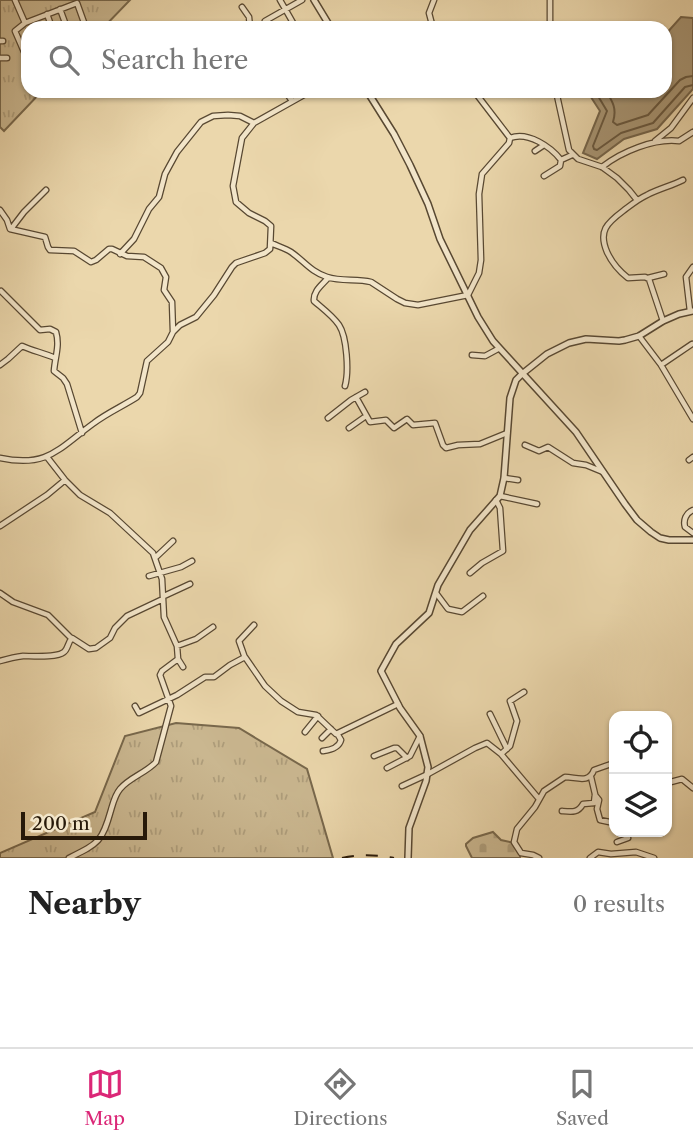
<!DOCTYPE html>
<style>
:root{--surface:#fff;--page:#f2f2f2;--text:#222;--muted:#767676;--line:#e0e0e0;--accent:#db2777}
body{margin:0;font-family:"Libre Caslon Text",serif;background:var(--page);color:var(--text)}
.controls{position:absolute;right:21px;bottom:21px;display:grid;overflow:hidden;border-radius:14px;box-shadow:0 2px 5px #0004}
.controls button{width:63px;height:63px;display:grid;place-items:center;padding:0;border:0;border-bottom:2px solid var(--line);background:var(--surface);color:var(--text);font:35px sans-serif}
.scale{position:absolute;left:21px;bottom:18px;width:126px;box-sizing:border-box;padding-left:7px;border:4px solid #271909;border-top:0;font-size:19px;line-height:24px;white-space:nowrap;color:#271909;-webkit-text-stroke:5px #f2e5c9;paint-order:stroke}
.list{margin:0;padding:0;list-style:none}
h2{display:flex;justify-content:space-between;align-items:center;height:91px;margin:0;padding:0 28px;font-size:30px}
h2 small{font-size:23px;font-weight:400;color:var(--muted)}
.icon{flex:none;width:38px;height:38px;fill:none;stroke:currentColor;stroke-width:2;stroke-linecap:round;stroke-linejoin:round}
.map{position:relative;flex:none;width:693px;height:858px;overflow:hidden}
.search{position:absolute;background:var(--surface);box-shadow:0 2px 5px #0004;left:21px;right:21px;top:21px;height:77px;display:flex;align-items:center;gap:18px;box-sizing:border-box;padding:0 24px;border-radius:21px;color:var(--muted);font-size:26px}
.sheet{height:189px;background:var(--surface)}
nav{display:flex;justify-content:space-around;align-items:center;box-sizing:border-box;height:98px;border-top:2px solid var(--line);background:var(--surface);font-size:19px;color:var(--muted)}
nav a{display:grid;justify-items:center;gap:4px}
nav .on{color:var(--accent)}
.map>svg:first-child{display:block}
.grass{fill:url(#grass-tufts);stroke:#78684c;stroke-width:2}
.cemetery{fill:url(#cemetery-stones);stroke:#78684c;stroke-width:2}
.water{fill:#a89675;stroke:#74644a;stroke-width:2}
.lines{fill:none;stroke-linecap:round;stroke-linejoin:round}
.shore{stroke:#68583f;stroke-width:2}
.minor-casing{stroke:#584832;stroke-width:7}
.tertiary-casing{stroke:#584832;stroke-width:8}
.minor{stroke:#f2e5c9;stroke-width:4.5}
.tertiary{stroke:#f2e5c9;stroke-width:5}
.rail{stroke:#271909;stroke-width:2;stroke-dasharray:12 12;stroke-linecap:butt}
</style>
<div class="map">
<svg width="693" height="858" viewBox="0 0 693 858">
<defs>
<pattern id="grass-tufts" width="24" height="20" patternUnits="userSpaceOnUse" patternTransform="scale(1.75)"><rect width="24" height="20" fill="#cab790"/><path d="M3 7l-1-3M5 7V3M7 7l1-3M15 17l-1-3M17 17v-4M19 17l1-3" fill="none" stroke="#ae9d7b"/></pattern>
<pattern id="cemetery-stones" width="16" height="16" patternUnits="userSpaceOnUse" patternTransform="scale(1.75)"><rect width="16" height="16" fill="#cab790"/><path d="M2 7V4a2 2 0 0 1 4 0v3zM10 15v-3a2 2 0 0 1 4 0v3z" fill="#ae9d7b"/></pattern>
</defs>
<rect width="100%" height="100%" fill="#ebd7ac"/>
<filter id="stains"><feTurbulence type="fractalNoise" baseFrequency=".00286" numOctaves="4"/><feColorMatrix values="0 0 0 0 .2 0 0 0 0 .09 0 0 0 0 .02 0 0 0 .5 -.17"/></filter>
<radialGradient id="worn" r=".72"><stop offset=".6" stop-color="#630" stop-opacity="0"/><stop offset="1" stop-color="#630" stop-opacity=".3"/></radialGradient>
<!-- grass -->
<path class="grass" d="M0,0H130L103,28H28V91H42L4,131L0,127Z
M176,723L239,728L307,769L333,858H0V853L95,812L125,736Z"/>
<!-- cemetery -->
<path class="cemetery" d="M493,832L501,840L514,843L520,854V858H472L466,846V844L473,838Z"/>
<!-- water -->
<path class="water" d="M681,17L693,18V89L657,129L624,139L597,159L583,153L600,111L587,91H665V35Z"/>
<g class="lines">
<!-- shore -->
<path class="shore" d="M595,91L607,111L593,146L594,149L597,150L621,133L653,123L685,87L693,85
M606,91C613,102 617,109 613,122L617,125L648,115L680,80L686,77L693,76"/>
<defs>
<path id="minor" d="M15,0L25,23
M280,0L296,28
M242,7L249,17L250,28
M60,9L67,28
M47,14L52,28
M265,21L302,0
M287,28L294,24
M433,28L429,13L434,0
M550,28V0
M0,41H3
M0,58H7
M28,61L15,31L25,23L77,3L86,28
M285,91L292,101
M556,91L569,150L578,159L602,167L617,178L629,190L637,200
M510,138C528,131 551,147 561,160
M655,141L671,128L693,98
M535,151L544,145
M602,167C621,152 654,138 679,141L693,132
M544,176L560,166L561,160L572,155
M0,210L7,220L10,229L45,237L48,247L50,250L74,251L91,262L96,260L109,249H112L127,256L144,257L161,268L166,277L164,290L172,302L173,332L180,325L196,317L214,295L232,267L236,263L265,253L270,249L271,226L265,221L249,213L236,202L233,186L242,138L254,123L311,91
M11,229L24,212L46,190
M271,243C277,246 285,248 291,252C304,261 311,272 327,277C342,282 357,278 371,282L397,299L405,303L418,305L468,295L479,273L481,260L479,194L482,174L509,143L510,138L474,91
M120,254L134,239L149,209L159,197L165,174L177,152L201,122L213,116L228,115L240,116L254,123
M328,278C322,285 313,291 314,301C322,308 333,316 339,325C347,337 349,372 345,386
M648,278L664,274
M1,291L40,330L50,329L56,332C60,346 55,357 54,371L63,378L67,384L82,433
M690,311L686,277L693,267
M663,321L649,279L645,277L628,278C619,271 612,263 607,252C598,231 607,223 623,211C631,205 638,199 647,195C658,189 671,186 683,180
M639,336L661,365L693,419
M472,355L485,356L498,349
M0,365L8,359L22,346C33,351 44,353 55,358
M661,365L692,344
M356,397L370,422L386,420L394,428L407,419L413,425L435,423L443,445L446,448L458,445L480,444L507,433
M328,418L351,400L365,392
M349,428L366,416
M525,445L539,451L548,447L573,463L586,465L603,472
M47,457L65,480L80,495L110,513L153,553L162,579L164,617L177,646L178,659L162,671L160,675L171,706L156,762C146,773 130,777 120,789C115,795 113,803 111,810C102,842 99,843 69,858
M0,458C48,468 58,449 94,423C107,413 123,406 137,397L140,393L147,361L168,342L173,332
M689,460L693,457
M504,478L518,480
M500,496L537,504
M693,510C686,513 683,520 685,527L693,533
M0,526L47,495L65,480
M156,557L173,541
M470,573L482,563L503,551L500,508L496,500
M149,576L181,567L192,561
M0,593L13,602L48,615L71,638
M436,593L448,609L462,612L483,596
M164,596L190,584
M177,646L196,639L213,627
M245,658L239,641L254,625
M178,659L183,667
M0,661C7,659 15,657 23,656C32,656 57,658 64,652C68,649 68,642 72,638L89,649L96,648L110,638L115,628L127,616L163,599
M135,706L139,713L177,695L205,677H214L230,665L245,657L265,686L281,701L298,712L316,715L336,734L398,704
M490,714L507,749
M305,732L318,716
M322,738L331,729
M323,751C331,750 339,748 341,740L338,735
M501,754L510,746L517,721L510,701L524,692
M374,756L394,748H397L407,758
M387,768L410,756L420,736
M667,783L682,779L693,788
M402,786L428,774L475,748L487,743L501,754L539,799
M595,795L599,800L597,809L600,820L614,823
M562,811C572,812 578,813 583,804L594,803L595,794L591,777
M617,842L628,838L624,832
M539,858L533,855L521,853L514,842L517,829L535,807L544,791L565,777C576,777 589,784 594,770L614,763
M590,858L598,852L611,854L636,852L654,858"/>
<path id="tertiary" d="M314,0L331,28
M367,91L394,134L410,165L428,204L440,239L478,317L493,341L576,432L625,504L637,520L651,532L660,538L669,540H693
M408,858L409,828L426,781L428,767L420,736L400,708L381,671L396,644L429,613L438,585L470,530L500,496L504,478L510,398L516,380L522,374L547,354L569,343L586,339L619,341L625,340L639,336L663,321L679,314L693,311"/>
</defs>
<!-- minor casing -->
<use href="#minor" class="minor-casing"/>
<!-- tertiary casing -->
<use href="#tertiary" class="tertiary-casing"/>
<!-- minor -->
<use href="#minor" class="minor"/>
<!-- tertiary -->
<use href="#tertiary" class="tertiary"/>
<!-- rail -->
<path class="rail" d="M342,858C360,854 377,855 394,858"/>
</g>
<rect width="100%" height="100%" filter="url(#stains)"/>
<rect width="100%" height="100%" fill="url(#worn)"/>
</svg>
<div class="controls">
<button><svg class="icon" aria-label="locate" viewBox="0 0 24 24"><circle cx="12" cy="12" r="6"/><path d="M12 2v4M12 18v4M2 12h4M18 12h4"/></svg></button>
<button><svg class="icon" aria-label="layers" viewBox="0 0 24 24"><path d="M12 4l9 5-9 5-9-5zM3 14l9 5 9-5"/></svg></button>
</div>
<div class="scale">200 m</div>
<div class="search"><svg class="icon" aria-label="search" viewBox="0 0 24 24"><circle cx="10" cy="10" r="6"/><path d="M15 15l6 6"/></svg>Search here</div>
</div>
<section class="sheet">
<h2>Nearby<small>0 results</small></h2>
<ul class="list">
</ul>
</section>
<nav>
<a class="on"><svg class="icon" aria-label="map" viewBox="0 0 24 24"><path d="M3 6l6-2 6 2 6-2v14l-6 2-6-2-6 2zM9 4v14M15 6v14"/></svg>Map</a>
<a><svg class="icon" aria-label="directions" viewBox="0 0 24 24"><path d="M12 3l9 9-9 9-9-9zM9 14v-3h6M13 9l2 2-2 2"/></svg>Directions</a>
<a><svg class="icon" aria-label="saved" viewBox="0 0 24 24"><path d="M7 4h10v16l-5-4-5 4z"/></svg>Saved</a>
</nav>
